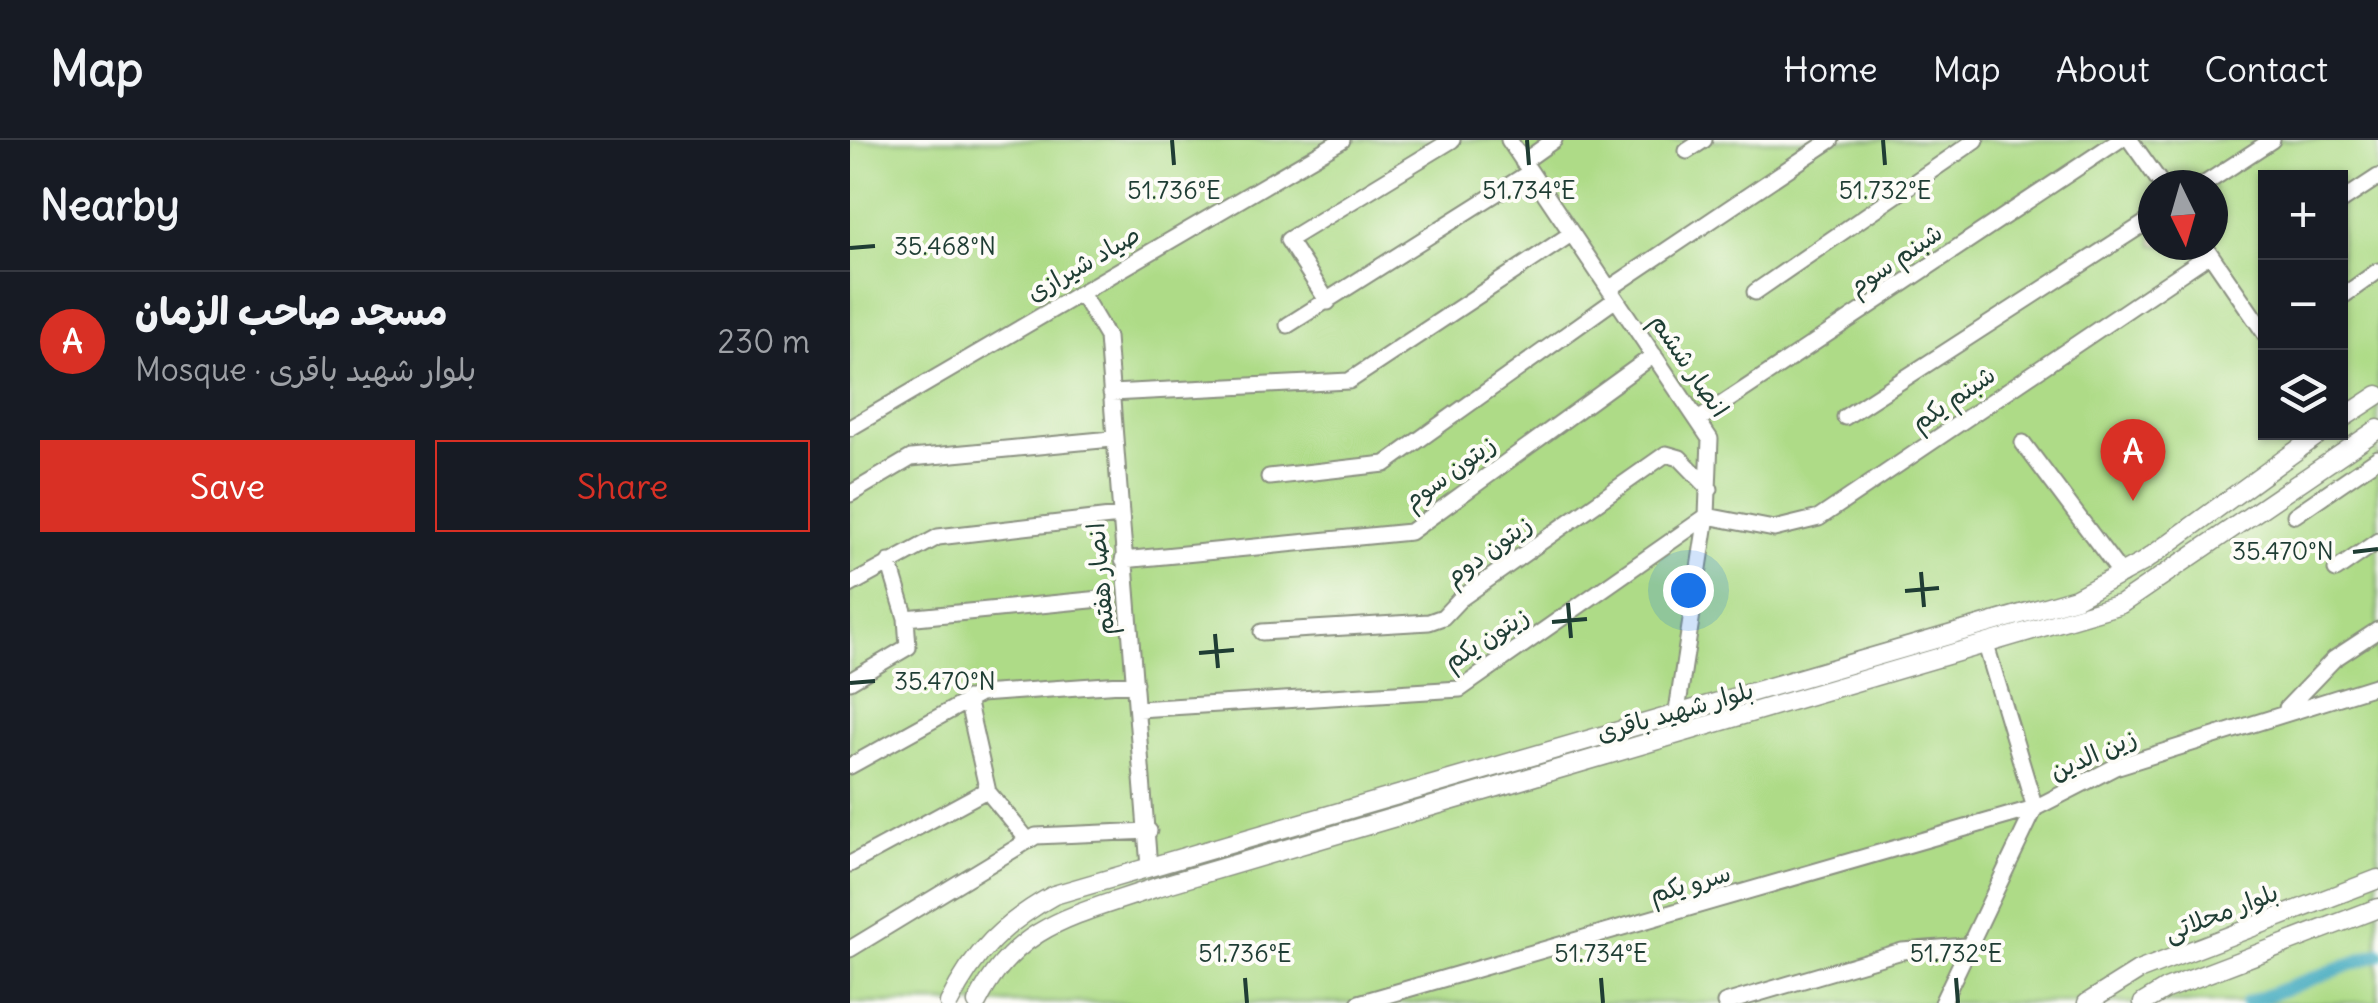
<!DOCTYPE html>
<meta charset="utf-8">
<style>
:root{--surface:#171b24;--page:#242831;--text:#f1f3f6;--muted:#9ea1a6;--line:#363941;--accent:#d93025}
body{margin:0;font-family:Delius,"Playpen Sans Arabic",sans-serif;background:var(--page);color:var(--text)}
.controls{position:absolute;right:30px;top:30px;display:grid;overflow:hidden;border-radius:0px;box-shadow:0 2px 8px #0004}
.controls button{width:90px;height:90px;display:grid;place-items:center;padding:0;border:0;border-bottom:2px solid var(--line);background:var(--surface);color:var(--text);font:50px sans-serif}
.compass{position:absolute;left:1288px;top:30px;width:90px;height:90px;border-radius:50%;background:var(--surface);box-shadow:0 2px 8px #0004;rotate:175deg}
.you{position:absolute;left:838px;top:450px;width:35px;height:35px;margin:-25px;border:8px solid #fff;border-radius:50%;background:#1a73e8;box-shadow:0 0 0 15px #1a73e833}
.badge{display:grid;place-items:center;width:65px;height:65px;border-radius:50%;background:var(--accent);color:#fff;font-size:32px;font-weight:700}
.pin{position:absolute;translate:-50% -82px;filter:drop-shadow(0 2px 5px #0008)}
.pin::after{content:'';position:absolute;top:52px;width:35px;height:30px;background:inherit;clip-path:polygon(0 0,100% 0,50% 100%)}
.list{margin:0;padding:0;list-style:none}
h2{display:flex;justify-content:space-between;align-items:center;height:130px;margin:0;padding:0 40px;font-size:42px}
h2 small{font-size:32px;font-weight:400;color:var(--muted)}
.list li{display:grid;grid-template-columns:65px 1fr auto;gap:30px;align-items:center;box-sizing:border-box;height:140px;padding:0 40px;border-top:2px solid var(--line)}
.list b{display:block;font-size:38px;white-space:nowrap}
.list p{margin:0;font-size:32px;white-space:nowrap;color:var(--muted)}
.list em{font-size:32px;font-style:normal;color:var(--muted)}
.actions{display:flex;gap:20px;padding:30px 40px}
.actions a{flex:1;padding:22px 0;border:2px solid var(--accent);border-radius:0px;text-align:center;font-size:35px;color:var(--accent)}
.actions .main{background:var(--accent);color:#fff}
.icon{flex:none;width:55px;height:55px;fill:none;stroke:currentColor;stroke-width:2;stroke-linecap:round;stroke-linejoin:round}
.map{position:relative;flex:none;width:1528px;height:863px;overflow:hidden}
header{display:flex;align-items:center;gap:60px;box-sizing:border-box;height:140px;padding:0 50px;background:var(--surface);border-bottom:2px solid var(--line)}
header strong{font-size:48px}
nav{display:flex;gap:55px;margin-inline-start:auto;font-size:35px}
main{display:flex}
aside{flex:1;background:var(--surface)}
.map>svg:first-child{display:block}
.green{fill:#aedb87;stroke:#668c5e;stroke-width:2.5;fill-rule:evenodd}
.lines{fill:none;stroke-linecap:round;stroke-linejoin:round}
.canal{stroke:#3ea8bd;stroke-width:14}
.minor-casing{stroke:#8a9080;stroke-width:19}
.tertiary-casing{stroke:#8a9080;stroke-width:21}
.minor{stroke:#fff;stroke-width:15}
.tertiary{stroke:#fff;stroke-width:18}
.ticks{fill:none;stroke:#1f3d34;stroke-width:4}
.labels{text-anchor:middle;stroke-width:8;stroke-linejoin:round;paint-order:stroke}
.street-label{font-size:25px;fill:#1f3d34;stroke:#fdfcf7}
.ticks-label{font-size:25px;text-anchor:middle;fill:#1f3d34;stroke:#fdfcf7;stroke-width:8;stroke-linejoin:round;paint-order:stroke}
</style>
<header>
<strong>Map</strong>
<nav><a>Home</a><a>Map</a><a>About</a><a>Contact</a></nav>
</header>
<main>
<aside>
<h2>Nearby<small></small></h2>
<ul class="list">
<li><span class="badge">A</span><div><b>مسجد صاحب الزمان</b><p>Mosque · بلوار شهید باقری</p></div><em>230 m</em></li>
</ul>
<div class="actions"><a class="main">Save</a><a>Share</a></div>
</aside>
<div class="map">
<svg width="1528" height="863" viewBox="0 0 1528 863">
<rect width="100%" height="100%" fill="#fdfcf7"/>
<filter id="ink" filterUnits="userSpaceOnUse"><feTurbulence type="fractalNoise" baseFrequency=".01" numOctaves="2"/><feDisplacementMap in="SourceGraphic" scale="20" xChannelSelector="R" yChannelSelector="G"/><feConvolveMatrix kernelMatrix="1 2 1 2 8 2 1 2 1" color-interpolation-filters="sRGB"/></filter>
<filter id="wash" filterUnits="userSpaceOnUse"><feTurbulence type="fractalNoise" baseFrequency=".0048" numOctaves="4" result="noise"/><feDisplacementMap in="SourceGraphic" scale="40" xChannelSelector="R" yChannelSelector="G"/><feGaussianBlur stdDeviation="2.25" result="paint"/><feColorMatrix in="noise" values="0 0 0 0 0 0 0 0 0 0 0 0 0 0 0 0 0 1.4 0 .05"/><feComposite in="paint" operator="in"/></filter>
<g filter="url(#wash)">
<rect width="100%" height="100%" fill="#f6e3cc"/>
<!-- green -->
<path class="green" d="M0,0H1528V863H0ZM1416,38H1490V292H1416ZM1303,45H1363V105H1303Z"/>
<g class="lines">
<!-- canal -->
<path class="canal" d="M1397,863L1528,814"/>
</g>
</g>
<g filter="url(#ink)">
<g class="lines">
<defs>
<path id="minor" d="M659,0L860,299L857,376L827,571
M1280,0L1312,45
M837,11L854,0
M673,22L704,0
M1353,45L1422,0
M1490,62L1528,37
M1354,105L1416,195
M759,149L981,0
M905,152L1126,0
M231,153L257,197L299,727
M1490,158L1528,131
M478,162L438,100L602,0
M438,185L680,32
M261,253L499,241L721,94
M995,277L1303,78
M848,280L1269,0
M0,288L492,0
M1173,303L1272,435
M419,337L535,324L766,159
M0,354L61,318L262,299
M1445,375L1528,318
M273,420L560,392L804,215
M39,422L56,478L251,459
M1486,430L1528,401
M0,445L88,397L269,376
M412,492L579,482L593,477L610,459L816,314L830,318L860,349
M0,541L58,507L56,478
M117,559L138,652
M1437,568L1484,519L1528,490
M288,569L610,549L857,376L924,389L969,378L1360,114
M0,626L130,554L285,543
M0,724L133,652H138L177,699
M0,809L186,696L299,691
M509,863L1185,668L1136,505
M875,863L1052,811L1116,806
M1092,863L1185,668L1265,627L1528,545"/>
<path id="tertiary" d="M1490,280L1528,255
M99,863C123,813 155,782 204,755L1226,458L1293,422L1472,292
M127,863C167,782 229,775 307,747L1271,464L1528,289
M1237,863L1288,831L1528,739
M1293,863L1316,849L1528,768"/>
</defs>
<!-- minor casing -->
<use href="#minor" class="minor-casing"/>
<!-- tertiary casing -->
<use href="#tertiary" class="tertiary-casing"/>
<!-- minor -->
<use href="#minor" class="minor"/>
<!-- tertiary -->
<use href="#tertiary" class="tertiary"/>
</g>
</g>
<!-- ticks -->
<path class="ticks" d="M322,0L324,25M677,0L679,25M1033,0L1035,25M0,108L25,106M1503,412L1528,409M1071,432L1074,467M1055,451L1089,448M718,463L721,498M702,482L737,479M365,494L368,528M349,513L384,510M0,543L25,541M395,838L397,863M751,838L753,863M1106,838L1108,863"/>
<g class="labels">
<!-- street labels -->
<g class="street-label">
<text transform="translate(1045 119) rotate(-34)" y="9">شبنم سوم</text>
<text transform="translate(233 123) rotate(-30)" y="9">صیاد شیرازی</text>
<text transform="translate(840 225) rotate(56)" y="9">انصار ششم</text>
<text transform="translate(1103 258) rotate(-34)" y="9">شبنم یکم</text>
<text transform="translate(599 332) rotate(-36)" y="9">زیتون سوم</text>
<text transform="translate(638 410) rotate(-36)" y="9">زیتون دوم</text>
<text transform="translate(250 439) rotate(-95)" y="9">انصار هفتم</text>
<text transform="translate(636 498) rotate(-32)" y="9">زیتون یکم</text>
<text transform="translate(825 571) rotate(-16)" y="9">بلوار شهید باقری</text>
<text transform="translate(1243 614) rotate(-24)" y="9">زین الدین</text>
<text transform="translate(840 743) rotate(-16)" y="9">سرو یکم</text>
<text transform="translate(1371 772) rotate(-21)" y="9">بلوار محلاتی</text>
</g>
</g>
<g class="ticks-label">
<text x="324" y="59">51.736°E</text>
<text x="679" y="59">51.734°E</text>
<text x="1035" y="59">51.732°E</text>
<text x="95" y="115">35.468°N</text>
<text x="1433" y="420">35.470°N</text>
<text x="95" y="550">35.470°N</text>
<text x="395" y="822">51.736°E</text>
<text x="751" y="822">51.734°E</text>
<text x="1106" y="822">51.732°E</text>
</g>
</svg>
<div class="controls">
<button>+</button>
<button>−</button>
<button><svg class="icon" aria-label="layers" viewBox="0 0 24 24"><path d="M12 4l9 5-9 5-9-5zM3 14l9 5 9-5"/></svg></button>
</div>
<svg class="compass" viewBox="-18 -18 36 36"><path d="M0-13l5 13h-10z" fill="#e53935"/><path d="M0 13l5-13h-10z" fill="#9ea1a6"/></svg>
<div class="you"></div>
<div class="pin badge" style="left:1283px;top:361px">A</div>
</div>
</main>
